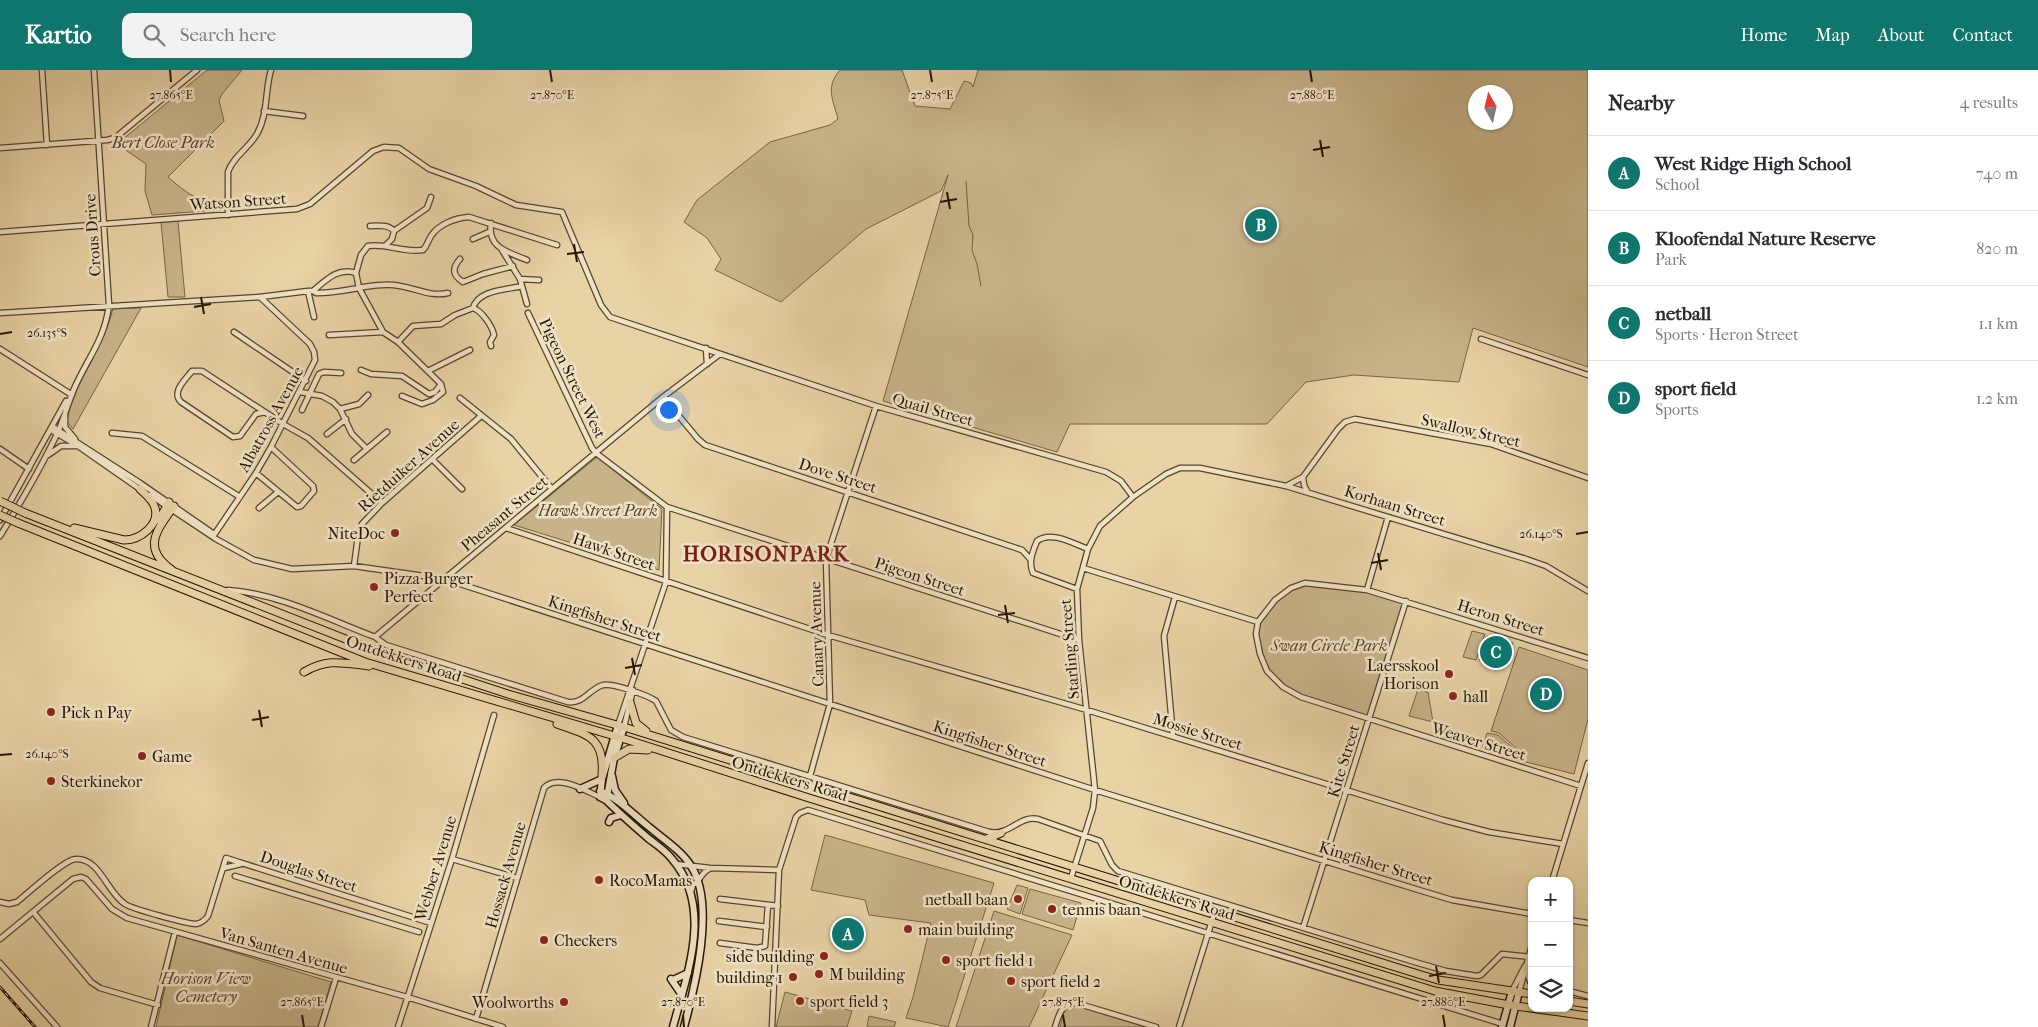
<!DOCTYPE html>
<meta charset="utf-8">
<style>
:root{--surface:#fff;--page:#f2f2f3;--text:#2b2b33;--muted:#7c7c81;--line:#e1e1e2;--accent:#0f766e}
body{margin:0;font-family:"IM FELL French Canon",serif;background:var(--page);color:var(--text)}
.controls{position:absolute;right:15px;bottom:15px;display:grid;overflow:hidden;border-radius:10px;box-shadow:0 1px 4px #0004}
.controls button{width:45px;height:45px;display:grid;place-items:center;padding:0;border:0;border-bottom:1px solid var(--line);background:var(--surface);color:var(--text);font:25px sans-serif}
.compass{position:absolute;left:1468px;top:15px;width:45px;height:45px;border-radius:50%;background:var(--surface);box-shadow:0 1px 4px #0004;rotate:352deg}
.you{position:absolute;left:668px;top:339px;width:18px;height:18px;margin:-12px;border:4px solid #fff;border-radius:50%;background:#1a73e8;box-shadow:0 0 0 8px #1a73e833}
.badge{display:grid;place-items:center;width:32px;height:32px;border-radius:50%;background:var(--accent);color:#fff;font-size:16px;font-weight:700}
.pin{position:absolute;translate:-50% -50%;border:2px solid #fff;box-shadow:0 1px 5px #0006}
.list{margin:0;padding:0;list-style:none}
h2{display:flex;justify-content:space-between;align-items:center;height:65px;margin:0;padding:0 20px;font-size:21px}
h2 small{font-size:16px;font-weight:400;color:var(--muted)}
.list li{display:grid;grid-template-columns:32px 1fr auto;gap:15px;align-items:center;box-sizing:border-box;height:75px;padding:0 20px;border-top:1px solid var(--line)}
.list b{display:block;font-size:19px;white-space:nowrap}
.list p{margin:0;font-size:16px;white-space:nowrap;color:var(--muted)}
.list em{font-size:16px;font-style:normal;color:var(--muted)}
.icon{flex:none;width:28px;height:28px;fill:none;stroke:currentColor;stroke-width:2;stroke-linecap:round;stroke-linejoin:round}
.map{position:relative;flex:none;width:1588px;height:957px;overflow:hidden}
header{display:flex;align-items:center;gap:30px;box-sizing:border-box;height:70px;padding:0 25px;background:var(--accent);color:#fff}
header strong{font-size:24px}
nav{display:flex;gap:28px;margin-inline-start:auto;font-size:18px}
.search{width:350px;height:45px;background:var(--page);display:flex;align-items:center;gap:12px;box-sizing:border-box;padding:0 18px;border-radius:10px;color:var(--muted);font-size:19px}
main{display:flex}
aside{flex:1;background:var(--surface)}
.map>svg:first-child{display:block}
.green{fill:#c7b38a;stroke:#776446;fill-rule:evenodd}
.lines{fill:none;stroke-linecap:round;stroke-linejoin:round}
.stream{stroke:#736043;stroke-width:1}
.street-casing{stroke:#57442b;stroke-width:7}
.secondary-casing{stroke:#271502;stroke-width:9}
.primary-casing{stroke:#271502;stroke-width:9}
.street{stroke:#f0e2c5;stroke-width:4.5}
.secondary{stroke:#f0e2c5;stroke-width:6}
.primary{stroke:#e8d3a6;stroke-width:7}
.rail-casing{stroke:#271502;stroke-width:3}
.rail{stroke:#f0e2c5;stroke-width:1;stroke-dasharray:4;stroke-linecap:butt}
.primary-bridge-casing{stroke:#271502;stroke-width:9;stroke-linecap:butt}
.primary-bridge{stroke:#e8d3a6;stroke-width:7}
.ticks{fill:none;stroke:#271502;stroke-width:2}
.poi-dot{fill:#8f2418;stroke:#f0e2c5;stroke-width:2}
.labels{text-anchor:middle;stroke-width:5;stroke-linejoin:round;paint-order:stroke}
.park-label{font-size:16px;font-style:italic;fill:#57442b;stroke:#f0e2c5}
.street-label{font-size:16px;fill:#271502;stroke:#f0e2c5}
.poi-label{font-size:16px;fill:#271502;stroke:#f0e2c5;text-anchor:start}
.district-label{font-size:21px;font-weight:bold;letter-spacing:1px;fill:#7a1f14;stroke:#f0e2c5}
.ticks-label{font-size:12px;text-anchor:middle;fill:#271502;stroke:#f0e2c5;stroke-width:5;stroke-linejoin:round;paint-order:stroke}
</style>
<header>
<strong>Kartio</strong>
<div class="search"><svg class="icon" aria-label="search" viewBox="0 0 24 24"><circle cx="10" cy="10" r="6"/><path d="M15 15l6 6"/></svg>Search here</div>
<nav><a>Home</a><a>Map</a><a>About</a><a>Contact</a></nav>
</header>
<main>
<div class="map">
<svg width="1588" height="957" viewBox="0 0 1588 957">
<rect width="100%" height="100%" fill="#e8d3a6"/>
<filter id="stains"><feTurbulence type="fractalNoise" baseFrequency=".004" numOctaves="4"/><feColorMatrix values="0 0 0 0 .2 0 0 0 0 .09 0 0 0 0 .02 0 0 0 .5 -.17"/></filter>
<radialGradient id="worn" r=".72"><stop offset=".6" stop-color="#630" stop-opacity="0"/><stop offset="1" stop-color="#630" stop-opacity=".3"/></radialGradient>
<!-- green -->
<path class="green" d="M207,0H242L222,24L219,30L224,51L168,107C187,124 200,132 226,138H203L205,141L152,145L145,121L146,94L117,74Z
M840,0H902L915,36L950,39L964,11L971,13L973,17L978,0H1588V297L1473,258L1459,312L1354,305L1306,312L1267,354H1070L1057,382L883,331L948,105L941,121L866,159L781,232L715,200L721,189L707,168L684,152L697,130L770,72L830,55L838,49C833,30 825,17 840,0ZM1476,22H1506V52H1476Z
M178,151L185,227H168L161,152Z
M113,238H141L73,359L67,352C73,312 104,279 113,238Z
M597,387L662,439L659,500L514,455Z
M1300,514L1344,516L1406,531L1369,650C1344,642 1304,633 1283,618C1272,610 1266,599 1262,587C1248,547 1269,534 1300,514Z
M1472,561L1485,564L1476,590L1463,587Z
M1487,566L1513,573L1504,597L1479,590Z
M1519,577L1588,600V649L1574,704L1514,689L1517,679L1499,663L1491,661Z
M1419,616L1424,618L1425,622H1428L1433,652L1409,646Z
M1487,663L1498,665L1513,678L1512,687L1482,678Z
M825,765L994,813L948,957L906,948L913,927L931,853L869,845L865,830L811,820Z
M1017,815L1028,818L1020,844L1007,839Z
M1030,819L1081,833L1073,860L1022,844Z
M994,841L1072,865L1029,957H956Z
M177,865L331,912L318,957H156Z
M785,922L852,941L847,957H776Z
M1074,934L1147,957H1060L1064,942Z
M869,946L896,952L894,957H867Z"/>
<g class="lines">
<!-- stream -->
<path class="stream" d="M966,111L969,156L973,165L972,180L977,194L981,216"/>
<defs>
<path id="street" d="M42,0L47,75
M264,41L303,46
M0,78L107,70L115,68L197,0
M228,145V102C233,86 251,77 258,62C268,43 265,20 271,0
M491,153C487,178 508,182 527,190
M370,156C379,156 388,154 394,161L392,169L385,176
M394,161L427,138L431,127
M0,162L297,139L310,134L373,81L384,77L399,78L429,99L476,116L516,135L562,142L601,235L610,247L876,336L1106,402L1121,411L1133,427
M473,169L489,162
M502,180L520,209L527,234
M460,189C452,198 452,205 463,212L483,204L513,196
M520,209L539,210
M308,221L314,247
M313,221C326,210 338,197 356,203
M473,238C482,241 492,256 494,265L490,272L491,276
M0,243L260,227L308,221H313L316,223C343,224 374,211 400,216C418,219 431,227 448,223
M528,243L592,378L596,383L667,437L1079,570
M234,262L306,311
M329,265L383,262
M1481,269L1588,305
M398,272L383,262L359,218L356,203L361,185L368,176C386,173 403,183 423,180C427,176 428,171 431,166C439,154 455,148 469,147L557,175
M706,278L707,294
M0,279L72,325
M361,300L371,304L402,306L429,324L435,322L441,314
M428,301L470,280
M300,322L322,326L333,332L340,339L352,364L367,379
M402,326L422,334L433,330L443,322L441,314L398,272L413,256L441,254L455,245L473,238C478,220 505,220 522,216
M663,327L698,369L705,375L1022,480L1031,490
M460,328L511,369L552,419
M340,339L359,334L368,325
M302,340L319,304L324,302L341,303
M265,342L256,344L240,366L233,367L181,332C171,322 185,310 192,301H202L283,354L308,368L382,433
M65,345V357L75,369
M53,357L140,413L214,464
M51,360L75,374L141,420
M112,363L142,366L240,427
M327,364L346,349
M0,379L29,399
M48,385L61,376H77
M354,390L387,362
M433,390L462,419
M256,403L297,437L301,436L314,421L313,416L271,377
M1303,407L1304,415L1307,421
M1288,415L1303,407L1338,359L1345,352L1355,349L1491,374L1588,408
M150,425L216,469L254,490L292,499L354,496L445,509L1095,720L1422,821L1452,830L1532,844
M259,438L278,422
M0,450L66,331
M506,458L828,565L1087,640L1443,750L1489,762L1563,774
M214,465L256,403L271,377L315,290L314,282L310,274L260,227
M0,466C21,432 41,398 58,362C64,348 68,333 74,319C87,289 105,269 109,235L94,0
M354,496L358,466L362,454L382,433L481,346
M1083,498L1258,552
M1077,519L1033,503C1028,492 1033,481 1037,471C1051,460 1074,474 1088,479
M228,520C277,523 330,550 375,567L386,575L568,632C584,634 589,619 603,615C613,613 647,625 656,631L671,660L683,667L989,762C1010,766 1019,745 1038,749L1100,771L1112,795L1118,801L1418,893L1446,901L1477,906L1481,905L1502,884L1532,887
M1367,520L1388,447
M375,567L552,419L663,327L720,284
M618,655L666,512L667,437
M624,657L633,620
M1173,666L1164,566L1175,527
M810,706L830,634L826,489L876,336
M1581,716L1301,627L1283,617L1267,601L1260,584L1256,564L1258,552L1275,530L1291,518L1305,513L1367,520L1588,588
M452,789L517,808
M676,794L710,798L779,800
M224,798L241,794
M235,806L419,862
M1071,808L1093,738L1095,720L1079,570L1077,519L1088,479L1100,456L1133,427L1166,404L1180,398H1200L1286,416L1526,489L1546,496L1588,521
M1552,811L1588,693
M691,822L693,815C700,811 701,803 709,799
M720,829L778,836
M0,832L9,834L17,832C28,823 65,789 76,789C100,788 107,823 125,834C132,839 188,854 196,854C202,853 205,850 208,846L226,788L431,853
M34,843L91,912L100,918L158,935
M1569,850L1588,853
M719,851L767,857
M1303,858L1406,531
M0,869L73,809L81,807L86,809L112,839L127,848L407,927L503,957
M720,873L757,878L765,876L768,835
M0,893L57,957
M1512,921L1525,896
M1569,921L1588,926
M1519,922L1532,875
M476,949L544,718C557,703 586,721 600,727
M151,957L175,862
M321,957L336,908
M398,957L452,789L494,645
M772,957L779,800L796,747L800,743L808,740L1503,954
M1055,957C1059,945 1061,933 1076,933L1156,957
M1179,957L1215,841"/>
<path id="secondary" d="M618,655L602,709L600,727L606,730C620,744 634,756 649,769C657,775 666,781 672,789C714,837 687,904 673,957
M612,706L615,720L624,733
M580,719L602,709
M600,721C618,728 634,745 649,757C663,769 681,780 691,796C716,834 695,917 684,957
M607,727L614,688L624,657
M609,752L611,748L621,745
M671,909L682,925
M673,910L688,903
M1502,957L1512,921
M1510,957L1519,922"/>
<path id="primary" d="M25,443L371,579L508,624L624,657L1418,904L1438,910L1532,924
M159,450L169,432
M18,453L365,592L628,670L809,728L1435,921L1509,935L1588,946
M74,458L124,470C140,470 160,455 155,438C153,430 146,425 140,419
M172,500C141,478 157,460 174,436
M304,602C328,588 343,593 369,596
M630,632L636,653L646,661
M557,654C588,665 605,667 602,706
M614,688L629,679L648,680
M986,769L1001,763
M1526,898L1532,913
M1569,931L1588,934"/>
</defs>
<!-- street casing -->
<use href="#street" class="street-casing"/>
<!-- secondary casing -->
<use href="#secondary" class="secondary-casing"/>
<!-- primary casing -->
<use href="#primary" class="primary-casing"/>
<!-- street -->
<use href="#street" class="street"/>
<!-- secondary -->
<use href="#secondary" class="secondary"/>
<!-- primary -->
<use href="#primary" class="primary"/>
<defs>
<path id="rail" d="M0,917L35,957"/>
</defs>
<!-- rail casing -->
<use href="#rail" class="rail-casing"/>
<!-- rail -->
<use href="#rail" class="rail"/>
<defs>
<path id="primary-bridge" d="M0,431L25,443
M0,445L18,453"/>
</defs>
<!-- primary-bridge casing -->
<use href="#primary-bridge" class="primary-bridge-casing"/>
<!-- primary-bridge -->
<use href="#primary-bridge" class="primary-bridge"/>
</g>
<!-- ticks -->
<path class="ticks" d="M170,0L171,12M550,0L552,12M930,0L932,12M1310,0L1312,12M1320,70L1323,87M1313,80L1330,77M947,122L950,139M940,132L957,129M574,174L577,192M567,184L584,182M201,227L204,244M194,237L211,234M0,264L12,262M1576,464L1588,462M1378,483L1381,500M1371,493L1388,490M1005,535L1008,553M998,545L1015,543M632,588L635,605M625,598L642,595M259,640L262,657M252,650L269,647M0,685L12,684M1436,896L1439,913M1429,906L1446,903M302,945L304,957M683,945L684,957M1063,945L1065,957M1443,945L1445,957"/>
<!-- markers -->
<g class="poi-dot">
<circle cx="395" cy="463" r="5"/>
<circle cx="374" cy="517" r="5"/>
<circle cx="1449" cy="604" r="5"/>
<circle cx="1453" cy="626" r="5"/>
<circle cx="51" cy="642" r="5"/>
<circle cx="142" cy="686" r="5"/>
<circle cx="51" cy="711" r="5"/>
<circle cx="599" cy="810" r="5"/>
<circle cx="1018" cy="829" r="5"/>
<circle cx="1052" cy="839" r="5"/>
<circle cx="908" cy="859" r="5"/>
<circle cx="544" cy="870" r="5"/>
<circle cx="824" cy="886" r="5"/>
<circle cx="946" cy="890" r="5"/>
<circle cx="819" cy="904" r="5"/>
<circle cx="793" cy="907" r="5"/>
<circle cx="1011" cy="911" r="5"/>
<circle cx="800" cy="931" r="5"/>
<circle cx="564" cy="932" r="5"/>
</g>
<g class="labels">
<!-- park labels -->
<g class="park-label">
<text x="163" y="78">Bert Close Park</text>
<text x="598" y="446">Hawk Street Park</text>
<text x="1329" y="581">Swan Circle Park</text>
<text x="206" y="914">Horison View<tspan x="206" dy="18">Cemetery</tspan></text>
</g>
<!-- street labels -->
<g class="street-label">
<text transform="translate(238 131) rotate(-4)" y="6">Watson Street</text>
<text transform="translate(92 165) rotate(-94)" y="6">Crous Drive</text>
<text transform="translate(573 308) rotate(64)" y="6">Pigeon Street West</text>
<text transform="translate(933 339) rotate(16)" y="6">Quail Street</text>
<text transform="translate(270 349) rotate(-61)" y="6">Albatross Avenue</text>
<text transform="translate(1471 360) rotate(13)" y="6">Swallow Street</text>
<text transform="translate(408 395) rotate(-42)" y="6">Rietduiker Avenue</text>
<text transform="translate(838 405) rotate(18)" y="6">Dove Street</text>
<text transform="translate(1395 435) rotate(17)" y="6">Korhaan Street</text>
<text transform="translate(504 443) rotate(-40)" y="6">Pheasant Street</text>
<text transform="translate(614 481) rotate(19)" y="6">Hawk Street</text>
<text transform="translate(920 506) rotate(18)" y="6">Pigeon Street</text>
<text transform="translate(1501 547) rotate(17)" y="6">Heron Street</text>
<text transform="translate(605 548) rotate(18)" y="6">Kingfisher Street</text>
<text transform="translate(816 564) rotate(-92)" y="6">Canary Avenue</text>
<text transform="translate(1069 579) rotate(-95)" y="6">Starling Street</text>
<text transform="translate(404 588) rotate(18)" y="6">Ontdekkers Road</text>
<text transform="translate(1198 661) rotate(17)" y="6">Mossie Street</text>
<text transform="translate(1479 671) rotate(17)" y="6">Weaver Street</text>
<text transform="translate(990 673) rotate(18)" y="6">Kingfisher Street</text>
<text transform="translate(1343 691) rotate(-73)" y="6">Kite Street</text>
<text transform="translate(790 708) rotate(17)" y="6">Ontdekkers Road</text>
<text transform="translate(1376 793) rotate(17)" y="6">Kingfisher Street</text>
<text transform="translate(435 798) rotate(-73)" y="6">Webber Avenue</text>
<text transform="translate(309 801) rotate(18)" y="6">Douglas Street</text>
<text transform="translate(505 805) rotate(-74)" y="6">Hossack Avenue</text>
<text transform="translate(1177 827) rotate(17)" y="6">Ontdekkers Road</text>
<text transform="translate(284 880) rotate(16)" y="6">Van Santen Avenue</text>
</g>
<!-- poi labels -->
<g class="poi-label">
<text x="385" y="469" text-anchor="end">NiteDoc</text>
<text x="384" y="514">Pizza Burger<tspan x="384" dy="18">Perfect</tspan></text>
<text x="1439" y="601" text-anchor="end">Laersskool<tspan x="1439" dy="18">Horison</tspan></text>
<text x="1463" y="632">hall</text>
<text x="61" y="648">Pick n Pay</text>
<text x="152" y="692">Game</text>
<text x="61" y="717">Sterkinekor</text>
<text x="609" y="816">RocoMamas</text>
<text x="1008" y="835" text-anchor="end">netball baan</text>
<text x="1062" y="845">tennis baan</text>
<text x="918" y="865">main building</text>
<text x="554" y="876">Checkers</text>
<text x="814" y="892" text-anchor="end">side building</text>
<text x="956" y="896">sport field 1</text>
<text x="829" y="910">M building</text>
<text x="783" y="913" text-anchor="end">building 1</text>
<text x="1021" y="917">sport field 2</text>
<text x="810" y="937">sport field 3</text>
<text x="554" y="938" text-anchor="end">Woolworths</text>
</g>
<!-- district labels -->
<g class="district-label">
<text x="766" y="491">HORISONPARK</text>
</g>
</g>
<g class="ticks-label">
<text x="171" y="29">27.865°E</text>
<text x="552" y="29">27.870°E</text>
<text x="932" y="29">27.875°E</text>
<text x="1312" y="29">27.880°E</text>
<text x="47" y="267">26.135°S</text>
<text x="1541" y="468">26.140°S</text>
<text x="47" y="688">26.140°S</text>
<text x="302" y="936">27.865°E</text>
<text x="683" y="936">27.870°E</text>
<text x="1063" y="936">27.875°E</text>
<text x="1443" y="936">27.880°E</text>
</g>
<rect width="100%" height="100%" filter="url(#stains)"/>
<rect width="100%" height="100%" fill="url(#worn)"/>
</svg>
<div class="controls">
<button>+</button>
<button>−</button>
<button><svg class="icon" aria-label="layers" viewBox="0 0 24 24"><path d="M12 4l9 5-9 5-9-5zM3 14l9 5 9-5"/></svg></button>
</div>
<svg class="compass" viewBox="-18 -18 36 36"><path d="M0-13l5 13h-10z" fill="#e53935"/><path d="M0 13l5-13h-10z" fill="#7c7c81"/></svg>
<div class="you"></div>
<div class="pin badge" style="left:848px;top:864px">A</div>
<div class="pin badge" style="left:1261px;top:155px">B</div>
<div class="pin badge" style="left:1496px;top:582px">C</div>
<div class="pin badge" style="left:1546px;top:624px">D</div>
</div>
<aside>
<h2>Nearby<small>4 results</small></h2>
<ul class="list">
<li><span class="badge">A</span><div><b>West Ridge High School</b><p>School</p></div><em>740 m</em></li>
<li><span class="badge">B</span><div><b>Kloofendal Nature Reserve</b><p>Park</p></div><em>820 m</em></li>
<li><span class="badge">C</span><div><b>netball</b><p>Sports · Heron Street</p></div><em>1.1 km</em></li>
<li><span class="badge">D</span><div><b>sport field</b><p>Sports</p></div><em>1.2 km</em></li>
</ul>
</aside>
</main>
